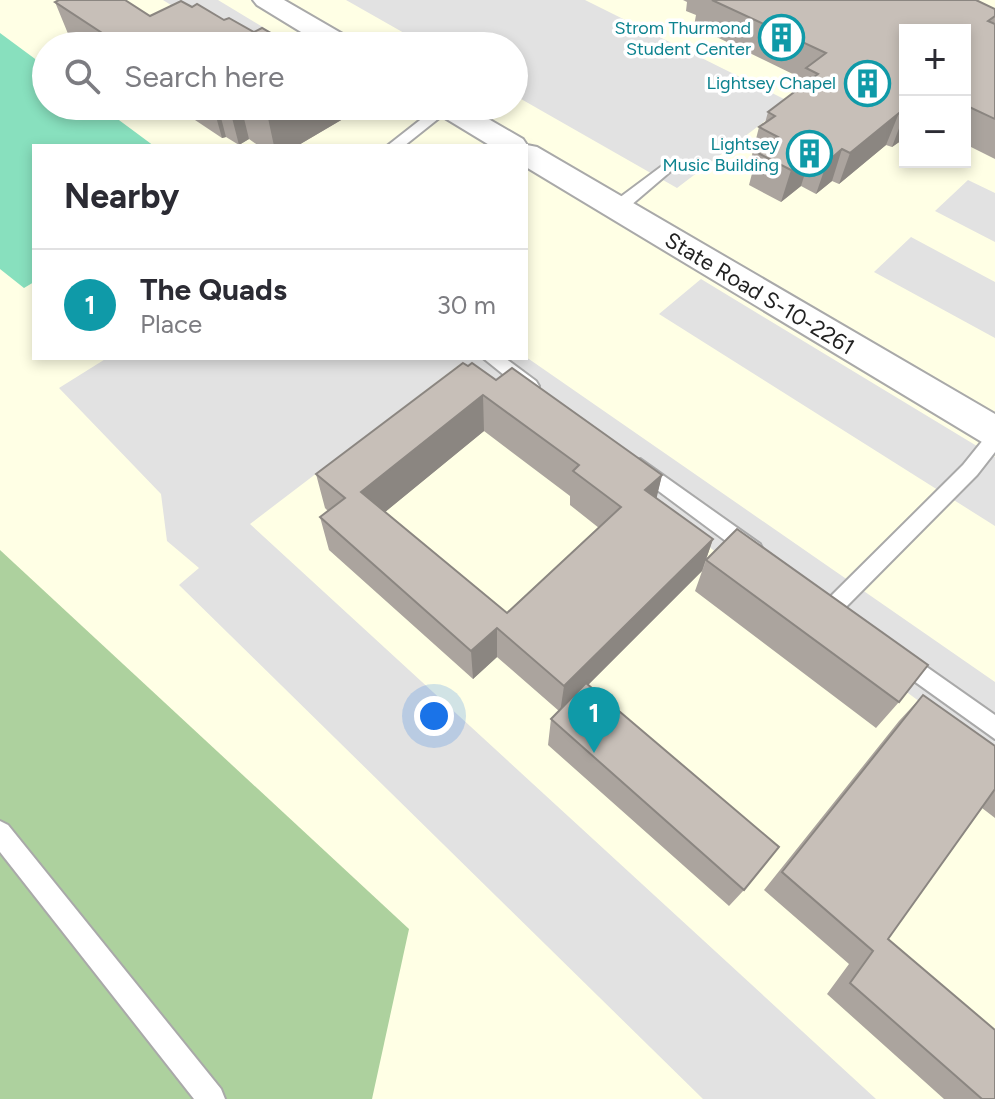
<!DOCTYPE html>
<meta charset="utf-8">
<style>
:root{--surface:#fff;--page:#f7f7f7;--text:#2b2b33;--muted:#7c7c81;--line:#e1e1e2;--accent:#ea580c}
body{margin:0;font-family:Figtree,sans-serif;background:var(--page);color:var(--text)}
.controls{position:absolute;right:24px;top:24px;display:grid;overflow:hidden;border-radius:0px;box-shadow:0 4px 12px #0003}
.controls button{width:72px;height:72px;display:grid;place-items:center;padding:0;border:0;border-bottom:2px solid var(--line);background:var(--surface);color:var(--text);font:40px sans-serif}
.you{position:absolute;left:434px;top:716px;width:28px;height:28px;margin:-20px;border:6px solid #fff;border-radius:50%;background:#1a73e8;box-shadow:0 0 0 12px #1a73e833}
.badge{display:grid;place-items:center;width:52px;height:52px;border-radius:50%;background:var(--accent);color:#fff;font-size:26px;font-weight:700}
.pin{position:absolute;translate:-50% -66px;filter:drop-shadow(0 2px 4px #0008)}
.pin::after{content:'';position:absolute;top:42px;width:28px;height:24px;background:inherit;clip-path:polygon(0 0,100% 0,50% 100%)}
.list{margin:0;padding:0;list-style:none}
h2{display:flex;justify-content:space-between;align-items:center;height:104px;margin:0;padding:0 32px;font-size:34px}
h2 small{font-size:26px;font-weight:400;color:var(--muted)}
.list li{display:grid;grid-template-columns:52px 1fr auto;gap:24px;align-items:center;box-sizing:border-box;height:112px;padding:0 32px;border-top:2px solid var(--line)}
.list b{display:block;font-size:30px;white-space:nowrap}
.list p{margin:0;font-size:26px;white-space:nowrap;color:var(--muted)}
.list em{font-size:26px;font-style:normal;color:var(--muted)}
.icon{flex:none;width:44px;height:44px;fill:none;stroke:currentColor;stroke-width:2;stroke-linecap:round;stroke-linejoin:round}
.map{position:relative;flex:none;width:995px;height:1099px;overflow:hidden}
.search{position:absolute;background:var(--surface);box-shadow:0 4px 12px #0003;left:32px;top:32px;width:496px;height:88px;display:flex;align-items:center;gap:20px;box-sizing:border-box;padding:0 28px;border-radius:44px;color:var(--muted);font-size:30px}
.panel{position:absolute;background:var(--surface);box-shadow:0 4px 12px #0003;left:32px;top:144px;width:496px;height:216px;border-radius:0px}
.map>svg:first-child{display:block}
.education{fill:#ffffe5;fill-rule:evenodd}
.forest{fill:#add19e}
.pitch{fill:#88e0be}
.parking{fill:#e2e2e2}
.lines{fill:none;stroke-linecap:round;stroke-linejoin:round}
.lane-casing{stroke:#a9a9a9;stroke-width:4}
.street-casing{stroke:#a9a9a9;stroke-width:4}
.lane{fill:#fff;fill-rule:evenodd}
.street{fill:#fff;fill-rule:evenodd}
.wall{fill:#aba49e;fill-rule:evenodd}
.shaded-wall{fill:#8b8681}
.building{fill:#c7bfb8;stroke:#8b8681;stroke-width:2;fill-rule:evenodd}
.labels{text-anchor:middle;stroke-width:7;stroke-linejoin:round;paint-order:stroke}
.far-culture-label{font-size:18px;fill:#0d838f;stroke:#fff;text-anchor:end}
.street-label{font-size:22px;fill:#222;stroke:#fff}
</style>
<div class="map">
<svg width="995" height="1099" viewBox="0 0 995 1099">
<rect width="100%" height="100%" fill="#f2efe9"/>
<!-- education -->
<path class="education" d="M0,0H995V1099H0ZM905,30H965V162H905ZM46,46H514V106H46ZM34,146H526V358H34Z"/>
<!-- forest -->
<path class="forest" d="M0,550L409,929L372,1099H0Z"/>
<!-- pitch -->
<path class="pitch" d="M0,33L46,67V106H100L154,146H34V282L24,288L0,269Z"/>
<!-- parking -->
<path class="parking" d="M163,0H218L294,46H236Z
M346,0H585L790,102L677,188L514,95V46H427Z
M968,180L995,193V242L935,211Z
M911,237L995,282V338L874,272Z
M701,279L995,457V526L659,314Z
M526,357L995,682V757L460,364L250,524L876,1099H703L179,585L199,568L167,541L161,494L59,388L107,358Z"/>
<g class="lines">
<defs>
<path id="lane" d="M438,106L453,107L404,146H387Z
M666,163L671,165V171L623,212H611V204Z
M483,358H505L536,381L539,386L536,391H524Z
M995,432V452L977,475L839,614L832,617L825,614L822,608L825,602L963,465L988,434Z
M640,459L760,544L763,550L760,556L753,558L746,556L633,472L631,467L633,462Z
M901,649L995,715V739L893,666L890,659L893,652Z
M0,821L8,825L221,1089L225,1099H194L0,852Z"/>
<path id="street" d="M253,0H284L353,40L357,46H324L257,5Z
M431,106H466L523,139L527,145L537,147L995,414V447L982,442L526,167V146H491L435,112Z"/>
</defs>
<!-- lane casing -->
<use href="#lane" class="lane-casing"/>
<!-- street casing -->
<use href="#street" class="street-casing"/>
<!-- lane -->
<use href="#lane" class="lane"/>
<!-- street -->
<use href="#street" class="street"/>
</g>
<!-- wall -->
<path class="wall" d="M683,0H976L995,9V159L965,144V30L905,138L892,147L886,145L839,184L832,181L816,194L801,186L781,202L749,185L755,162L751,159L759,127L765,123L768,112L801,87L803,79L694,26L696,15L686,11L687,2Z
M55,2L150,16L192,7L254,32L293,46H78L71,41Z
M174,106H346L348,116L297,146H259L249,139L239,145L226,137L222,138Z
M468,366L496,380L662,475L656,498L713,539L702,571L588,685L744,890L729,906L548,745L551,719L559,711L497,657L473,679L329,550L320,517L328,511L325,508L316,474ZM484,431L570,496V505L599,528L507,613L385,512Z
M706,560L899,702L876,728L695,591Z
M923,695L995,746V818L982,808L888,939L995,1099H944L827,994L849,964L764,890L899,721Z"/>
<!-- shaded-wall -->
<path class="shaded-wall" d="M213,106H218L226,137L222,138Z
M229,106H241L249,139L239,145Z
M290,106H346L348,116L297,146H274L268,118Z
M899,113L886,145L839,184L850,153Z
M905,114V138L892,147L904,115Z
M842,149L832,181L816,194L827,162Z
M811,154L801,186L781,202L791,170Z
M483,395L484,431L368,526L361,492Z
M662,475L654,509L645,490Z
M713,539L702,571L560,713L564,686Z
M497,628V657L473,679L471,651Z"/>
<!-- building -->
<path class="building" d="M59,0H125L150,16L181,1L192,7L197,4L224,20L229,18L254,32L262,28L293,46H122L55,2Z
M712,0H976L995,9V16L988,21L995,24V119L965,105V30H905V114L899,113L850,153L842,149L827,162L811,154L791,170L758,153L778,137L759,127L775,116L768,112L818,74L806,68L826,53Z
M249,106H290L268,118Z
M463,363L468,366L472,363L496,380L512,368L662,475L645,490L713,539L564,686L497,628L471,651L320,517L345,498L316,474ZM483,395L579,465L573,471L621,507L507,613L361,492Z
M737,529L928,665L899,702L706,560Z
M586,683L779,847L744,890L551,719Z
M923,695L995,746V789L888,939L995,1030V1099H982L850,983L873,951L782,872Z"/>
<!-- icons -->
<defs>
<symbol id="building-ring" viewBox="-11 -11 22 22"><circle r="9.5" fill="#fff" stroke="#0f9aa8" stroke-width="1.5"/><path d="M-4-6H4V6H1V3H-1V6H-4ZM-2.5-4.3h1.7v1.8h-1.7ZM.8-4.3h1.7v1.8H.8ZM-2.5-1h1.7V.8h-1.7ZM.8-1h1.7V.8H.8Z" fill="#0f9aa8"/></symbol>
</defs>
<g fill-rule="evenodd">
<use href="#building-ring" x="756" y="12" width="51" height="51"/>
<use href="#building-ring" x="842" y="58" width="51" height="51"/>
<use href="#building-ring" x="784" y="128" width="51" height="51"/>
</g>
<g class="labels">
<!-- far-culture labels -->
<g class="far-culture-label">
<text x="751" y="34">Strom Thurmond<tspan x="751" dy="21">Student Center</tspan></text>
<text x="836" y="89">Lightsey Chapel</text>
<text x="779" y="150">Lightsey<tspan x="779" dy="21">Music Building</tspan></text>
</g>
<!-- street labels -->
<g class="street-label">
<text transform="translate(760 293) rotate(31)" y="8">State Road S-10-2261</text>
</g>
</g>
</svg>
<div class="controls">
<button>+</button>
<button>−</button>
</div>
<div class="you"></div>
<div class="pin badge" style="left:594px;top:753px;background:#0f9aa8">1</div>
<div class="search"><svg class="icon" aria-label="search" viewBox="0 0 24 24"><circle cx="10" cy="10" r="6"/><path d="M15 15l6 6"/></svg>Search here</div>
<section class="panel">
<h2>Nearby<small></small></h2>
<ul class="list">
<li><span class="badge" style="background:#0f9aa8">1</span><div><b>The Quads</b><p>Place</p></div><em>30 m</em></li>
</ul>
</section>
</div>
